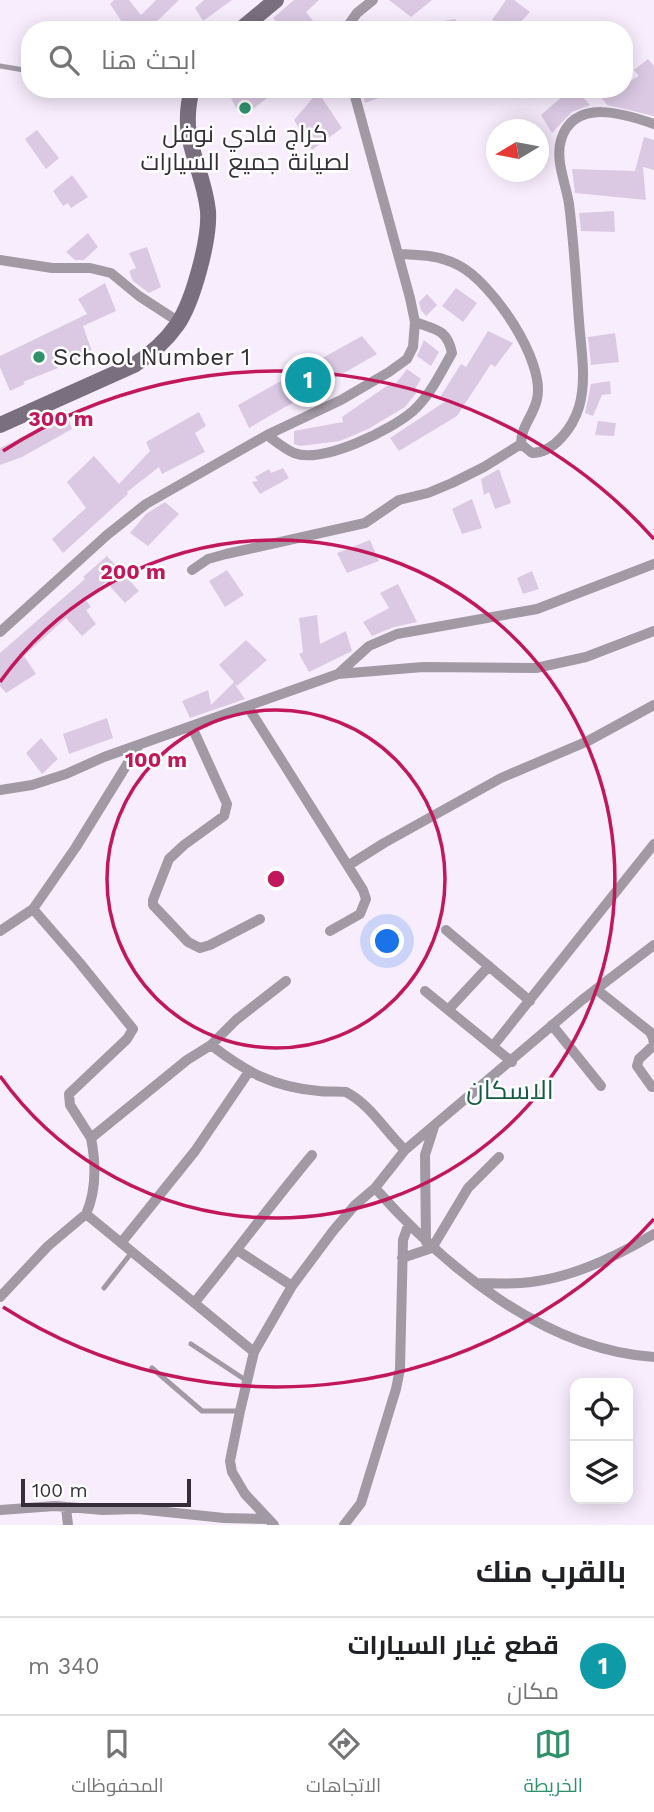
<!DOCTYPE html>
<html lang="ar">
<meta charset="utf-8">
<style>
:root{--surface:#fff;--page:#f6f6f6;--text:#202124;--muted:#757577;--line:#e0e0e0;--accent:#2e916c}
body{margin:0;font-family:"Work Sans",Cairo,sans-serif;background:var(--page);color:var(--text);direction:rtl}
.controls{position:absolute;right:21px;bottom:21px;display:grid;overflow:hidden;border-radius:14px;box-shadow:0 4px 18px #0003}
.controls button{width:63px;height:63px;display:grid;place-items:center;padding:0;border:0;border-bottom:2px solid var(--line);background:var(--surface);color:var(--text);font:35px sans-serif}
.compass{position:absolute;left:486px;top:119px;width:63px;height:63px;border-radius:50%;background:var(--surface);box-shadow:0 4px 18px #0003;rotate:260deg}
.scale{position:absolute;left:21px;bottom:18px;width:170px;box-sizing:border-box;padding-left:7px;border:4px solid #352e38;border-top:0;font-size:19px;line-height:24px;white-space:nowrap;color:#352e38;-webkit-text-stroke:5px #fefefe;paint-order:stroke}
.you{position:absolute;left:388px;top:942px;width:24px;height:24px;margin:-18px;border:5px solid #fff;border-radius:50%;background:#1a73e8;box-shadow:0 0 0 10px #1a73e833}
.badge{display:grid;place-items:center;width:46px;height:46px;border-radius:50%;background:var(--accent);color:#fff;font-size:23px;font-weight:700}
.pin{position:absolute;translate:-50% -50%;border:4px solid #fff;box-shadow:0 2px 7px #0006}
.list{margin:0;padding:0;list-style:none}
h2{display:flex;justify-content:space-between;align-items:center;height:91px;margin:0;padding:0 28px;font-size:30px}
h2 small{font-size:23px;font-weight:400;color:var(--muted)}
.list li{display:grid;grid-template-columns:46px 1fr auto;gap:21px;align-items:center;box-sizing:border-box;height:98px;padding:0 28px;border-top:2px solid var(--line)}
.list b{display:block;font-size:26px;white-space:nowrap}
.list p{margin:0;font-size:23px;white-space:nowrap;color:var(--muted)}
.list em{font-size:23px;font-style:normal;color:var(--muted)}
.icon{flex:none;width:38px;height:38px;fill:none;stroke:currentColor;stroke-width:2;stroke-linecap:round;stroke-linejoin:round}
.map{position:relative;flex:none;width:654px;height:1525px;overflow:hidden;direction:ltr}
.search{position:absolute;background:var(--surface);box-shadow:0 4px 18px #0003;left:21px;right:21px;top:21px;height:77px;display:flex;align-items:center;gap:18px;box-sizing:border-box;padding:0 24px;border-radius:28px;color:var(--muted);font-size:26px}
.sheet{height:189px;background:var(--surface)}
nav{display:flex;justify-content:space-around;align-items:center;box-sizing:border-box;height:98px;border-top:2px solid var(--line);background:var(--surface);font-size:19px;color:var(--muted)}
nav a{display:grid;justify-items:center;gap:4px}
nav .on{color:var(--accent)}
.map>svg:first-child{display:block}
.building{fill:#dbc9e4}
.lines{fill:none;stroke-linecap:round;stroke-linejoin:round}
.service{stroke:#a199a4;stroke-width:5}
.minor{stroke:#a199a4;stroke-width:10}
.secondary{stroke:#7a6f7f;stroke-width:16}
.ring{fill:none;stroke:#c2185b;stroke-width:3.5}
.poi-dot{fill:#2e916c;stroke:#fefefe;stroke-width:2.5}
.labels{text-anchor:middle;stroke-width:5;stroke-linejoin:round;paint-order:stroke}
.poi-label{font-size:24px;fill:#352e38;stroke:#fefefe}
.neighbourhood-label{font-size:26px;fill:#155a41;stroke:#fefefe}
.centre{fill:#c2185b;stroke:#fefefe;stroke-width:3.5}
.ring-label{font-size:21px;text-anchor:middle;font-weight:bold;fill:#c2185b;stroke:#fefefe;stroke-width:5;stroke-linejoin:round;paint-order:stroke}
</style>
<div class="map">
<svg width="654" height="1525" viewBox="0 0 654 1525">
<rect width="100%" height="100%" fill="#f8edfd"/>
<!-- building -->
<path class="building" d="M114,0H129L141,15L156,0H179L148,30H135L128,22L124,25L110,4Z
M204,0H232L203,21L195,8Z
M294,0H319L306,12L320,30H284L273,18Z
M389,0H432L411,17Z
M506,0H514L530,12L513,30H508L492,20Z
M455,19L462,30H436L443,21Z
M362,20L376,30H355Z
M648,59L654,66V116L607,105L600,96L614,89H624V84L639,76L634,70Z
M241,89H279L242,117L231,99Z
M361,89H400V90L365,103Z
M571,89H575L590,105L572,112L552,133L541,115Z
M318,92L342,128L312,150L294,120Z
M37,130L59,158L46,169L25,139Z
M644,137L654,140V170L643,167L646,200L575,193L572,169L635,171Z
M72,175L88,197L71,208L68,203L63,206L53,191Z
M614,211L615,232L581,231L579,213Z
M88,233L98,247L84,260H75L66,252Z
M147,247L161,287L149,293L133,281L129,271L136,268L129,253Z
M105,283L116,311L83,326L93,354L23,382L25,384L10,391L0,367V356L87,314L78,299Z
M456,288L477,303L463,322L442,306Z
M427,294L437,305L426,316L421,310L419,302Z
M488,331L513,343L495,367L491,364L457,416L399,451L390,438L446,401L440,397L461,364L466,367Z
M615,333L619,362L591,365L588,337Z
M362,336L377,354L249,428L238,405Z
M424,340L439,352L431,366L417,356Z
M407,369L421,379L415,389L418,391L405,407L368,429L340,441L300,446L294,444V431L343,422L342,417L391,383L394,386Z
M610,381L611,394L602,395L593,416L585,413L591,384Z
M199,412L206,426L195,433L205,452L162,474L159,467L127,492L128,494L63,553L52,539L86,508L67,482L94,456L119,484L150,451L146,442Z
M67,415L72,429L22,457L0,465V448Z
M598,421L616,423L614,436L595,435Z
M283,468L289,478L260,494L252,482L258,481L255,477L269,469L271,473Z
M499,469L511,503L495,509L489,492L484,495L481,479Z
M472,499L482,528L462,534L452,509Z
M165,502L179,514L148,546L130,533L146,514Z
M370,540L379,561L347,573L337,553Z
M107,556L139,591L125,603L106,582L85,599L91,607L86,610L96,624L82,636L66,618L24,656L36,674L6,693L0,686V653L85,579L83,577Z
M227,570L244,595L225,607L209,581Z
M532,571L539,589L523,594L517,578Z
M398,584L417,622L394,627L372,636L363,622L389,608L380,593Z
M317,615L320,644L346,631L352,651L309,672L299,654L303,652L299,618Z
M246,640L267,660L237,686L234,683L245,699L190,718L182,701L208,690L211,705L234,682L219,665Z
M107,718L113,738L69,754L63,734Z
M41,738L58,759L42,774L26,753Z"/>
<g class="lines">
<!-- service -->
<path class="service" d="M0,66L30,71
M153,89L188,95
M104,1288L132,1252
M191,1344L247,1381
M152,1368L202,1411H240"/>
<!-- minor -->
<path class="minor" d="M345,30L357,13L373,0
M400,254C420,255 439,255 458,265C491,281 546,361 537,399C534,415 521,426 521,444L532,453C554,453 573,427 579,407C587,380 581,349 579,321C576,282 574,243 569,204C566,184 555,160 561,140C574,97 625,114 654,124
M0,260L52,268H90L111,273L139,296L179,322
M267,435C275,441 285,449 294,453C323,464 391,430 413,411C430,396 441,372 452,353C447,329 436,330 415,322
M192,570L208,559L226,554L365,523L399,500L428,493L452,483L484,467L521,444
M0,632L107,535L146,504L267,435L341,400L389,372L407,359L413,347L415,322L410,298L353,89
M338,674L369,646L397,634L537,609L654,564
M248,707L363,890L366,899L360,914L330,931
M192,727L227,804L224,816L184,845L169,859L153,900V905L188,942L200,948L210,945L260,919
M0,790L32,785L66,774L104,757L338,674L423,667L536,668L586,657L654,631
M349,865L384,843L501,778L588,741L654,705
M33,909L79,962L133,1029L127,1039L69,1094L70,1105L91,1138
M446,930L530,1001
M0,931L33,909L76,847L139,745
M596,989L650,1032L653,1038L654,1045L639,1059L637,1066L652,1087
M425,991L512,1062
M449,1009L489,966
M552,1025L601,1086
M211,1045C246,1072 273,1087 319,1091C328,1092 337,1091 346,1092C371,1105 385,1131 405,1150
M493,1046L654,844
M375,1188C445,1267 544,1350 654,1357
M86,1214C97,1190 96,1164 91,1138L187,1060L211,1045L236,1020L286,981
M426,1242L425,1155L434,1127
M121,1243L195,1151L248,1073
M237,1250L292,1286
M402,1258L432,1248L468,1188L499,1157
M477,1283C491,1283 506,1284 521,1283C568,1280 614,1258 654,1234
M0,1297L48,1246L86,1214L254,1352
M195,1302C235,1253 272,1203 312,1155
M66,1508L68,1525
M0,1510L55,1506L103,1510L138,1509L224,1518L268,1519
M274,1525L245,1494L232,1472L230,1461L240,1411L254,1352L292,1286L333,1231L355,1205L375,1188L405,1150L582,1000L654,945
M344,1525L361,1503L396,1389L400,1369L403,1240L408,1226"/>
<!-- secondary -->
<path class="secondary" d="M240,30L276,0
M0,425L134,365C151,354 165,342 177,325C193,302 210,239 208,211C203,164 178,141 192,89"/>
</g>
<!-- distance rings -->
<g class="ring">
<circle cx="276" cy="879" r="169"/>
<path d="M0 682A339 339 0 1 1 0 1076"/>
<path d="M654 1219A508 508 0 0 1 3 1307M3 451A508 508 0 0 1 654 539"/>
</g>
<!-- markers -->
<g class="poi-dot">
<circle cx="245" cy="108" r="7"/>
<circle cx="39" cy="357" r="7"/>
</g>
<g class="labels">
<!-- poi labels -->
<g class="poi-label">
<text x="245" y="142">كراج فادي نوفل<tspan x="245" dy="28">لصيانة جميع السيارات</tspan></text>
<text x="53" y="365" text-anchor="start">School Number 1</text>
</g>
<!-- neighbourhood labels -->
<g class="neighbourhood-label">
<text x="510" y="1099">الاسكان</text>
</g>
</g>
<circle cx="276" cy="879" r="10" class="centre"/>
<g class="ring-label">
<text x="61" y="426">300 m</text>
<text x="133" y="579">200 m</text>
<text x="156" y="767">100 m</text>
</g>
</svg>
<div class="controls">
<button><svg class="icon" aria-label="locate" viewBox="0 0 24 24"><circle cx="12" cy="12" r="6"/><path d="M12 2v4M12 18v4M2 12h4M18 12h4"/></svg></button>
<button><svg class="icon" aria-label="layers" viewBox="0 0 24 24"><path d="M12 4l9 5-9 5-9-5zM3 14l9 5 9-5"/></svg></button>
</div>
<svg class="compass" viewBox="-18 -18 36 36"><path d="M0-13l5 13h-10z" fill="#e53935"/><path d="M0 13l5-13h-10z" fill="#757577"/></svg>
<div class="scale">100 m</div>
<div class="you"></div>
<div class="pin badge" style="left:308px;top:380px;background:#0f9aa8">1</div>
<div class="search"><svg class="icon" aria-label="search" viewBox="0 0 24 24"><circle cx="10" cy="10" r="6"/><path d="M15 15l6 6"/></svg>ابحث هنا</div>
</div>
<section class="sheet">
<h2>بالقرب منك<small></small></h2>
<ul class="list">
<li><span class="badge" style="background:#0f9aa8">1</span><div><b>قطع غيار السيارات</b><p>مكان</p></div><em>340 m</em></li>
</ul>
</section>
<nav>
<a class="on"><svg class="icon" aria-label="map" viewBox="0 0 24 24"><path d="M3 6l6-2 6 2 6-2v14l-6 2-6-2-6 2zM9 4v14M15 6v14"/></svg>الخريطة</a>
<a><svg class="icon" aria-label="directions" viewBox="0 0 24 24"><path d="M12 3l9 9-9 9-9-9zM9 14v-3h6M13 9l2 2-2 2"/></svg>الاتجاهات</a>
<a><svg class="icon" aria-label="saved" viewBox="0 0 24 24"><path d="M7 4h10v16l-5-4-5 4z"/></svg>المحفوظات</a>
</nav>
